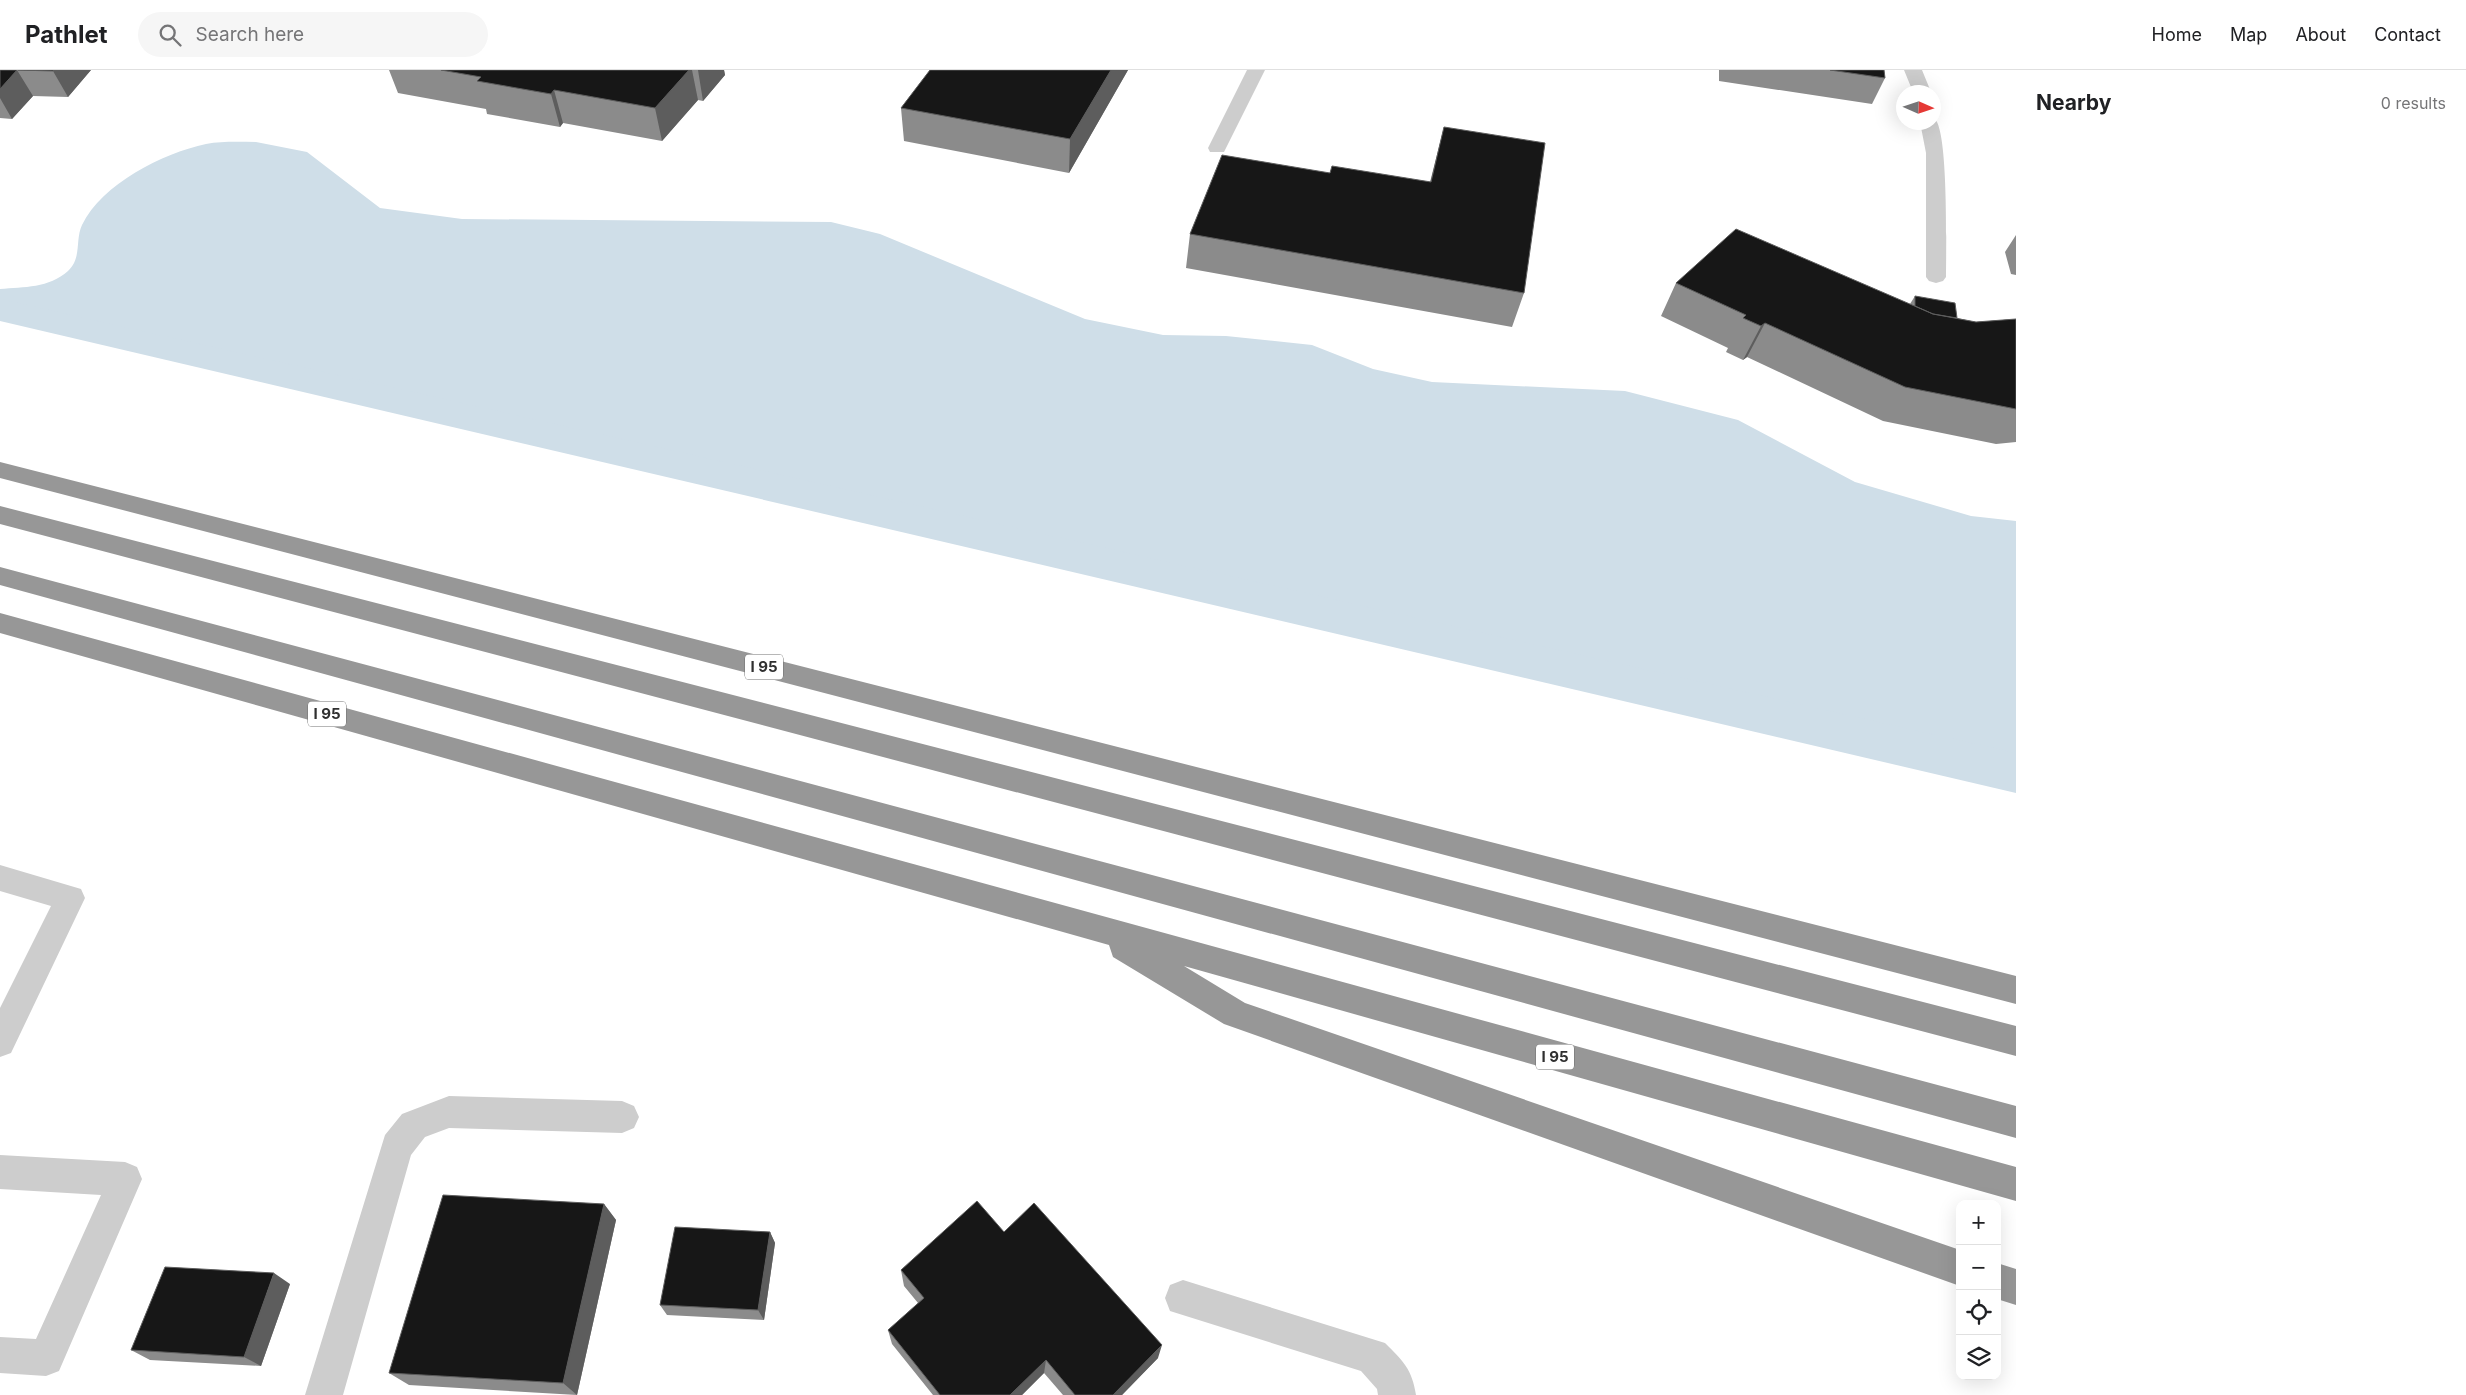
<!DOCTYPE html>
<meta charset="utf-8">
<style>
:root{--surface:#fff;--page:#f6f6f6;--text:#202124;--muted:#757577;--line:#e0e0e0}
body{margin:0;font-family:Inter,sans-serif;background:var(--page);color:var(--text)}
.controls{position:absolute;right:15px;bottom:15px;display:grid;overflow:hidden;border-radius:10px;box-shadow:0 5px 20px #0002}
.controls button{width:45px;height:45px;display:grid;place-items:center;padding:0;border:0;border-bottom:1px solid var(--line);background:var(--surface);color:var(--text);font:25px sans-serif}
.compass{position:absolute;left:1896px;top:15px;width:45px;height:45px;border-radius:50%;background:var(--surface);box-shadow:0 5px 20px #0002;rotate:93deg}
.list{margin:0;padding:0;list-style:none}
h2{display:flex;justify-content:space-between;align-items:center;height:65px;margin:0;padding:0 20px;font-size:21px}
h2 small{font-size:16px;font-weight:400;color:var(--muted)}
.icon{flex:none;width:28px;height:28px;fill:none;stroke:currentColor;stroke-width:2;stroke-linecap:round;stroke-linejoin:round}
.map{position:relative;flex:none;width:2016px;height:1325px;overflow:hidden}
header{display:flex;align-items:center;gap:30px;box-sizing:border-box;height:70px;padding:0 25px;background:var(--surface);border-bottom:1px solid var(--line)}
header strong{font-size:24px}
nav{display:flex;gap:28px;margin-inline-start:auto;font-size:18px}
.search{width:350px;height:45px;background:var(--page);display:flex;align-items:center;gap:12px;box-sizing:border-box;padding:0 18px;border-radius:28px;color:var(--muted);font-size:19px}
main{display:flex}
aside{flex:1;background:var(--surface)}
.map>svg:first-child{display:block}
.water{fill:#cfdee8}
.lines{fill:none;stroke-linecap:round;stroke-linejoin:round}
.canal{fill:#cfdee8;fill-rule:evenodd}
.minor{fill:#cdcdcd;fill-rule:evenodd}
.highway{fill:#979797;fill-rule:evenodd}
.wall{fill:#8b8b8b}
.shaded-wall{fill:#5d5d5d}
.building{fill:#171717;stroke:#5d5d5d}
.labels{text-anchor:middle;stroke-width:5;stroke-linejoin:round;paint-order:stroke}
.shield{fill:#fff;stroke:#6e6e6e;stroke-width:1}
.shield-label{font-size:15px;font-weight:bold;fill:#303030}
</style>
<header>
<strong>Pathlet</strong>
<div class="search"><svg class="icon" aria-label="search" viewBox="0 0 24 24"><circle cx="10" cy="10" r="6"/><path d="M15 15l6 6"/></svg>Search here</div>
<nav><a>Home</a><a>Map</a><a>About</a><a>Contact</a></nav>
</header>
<main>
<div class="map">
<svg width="2016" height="1325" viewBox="0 0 2016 1325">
<rect width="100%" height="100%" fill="#fff"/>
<!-- water -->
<path class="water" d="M256,72L307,82L380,138L462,149L831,152L880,164L1085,249L1163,265L1226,266L1312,275L1373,299L1432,312L1625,321L1738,350L1855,412L1971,446L2016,451V703L0,240V219C24,217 49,218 68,201C82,188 75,170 82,155C102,114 163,83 206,74C222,71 240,72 256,72Z"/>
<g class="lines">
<!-- canal -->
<path class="canal" d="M0,229L2016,683V723L0,251Z"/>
<!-- minor -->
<path class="minor" d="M1247,0H1265L1224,82H1210L1208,78Z
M1904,0H1922L1931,22H1913Z
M1934,48C1949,58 1946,182 1946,207L1943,211L1936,213L1929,211L1926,207V83L1920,52H1934Z
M0,795L81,819L85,828L11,983L0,987V938L51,836L0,821Z
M449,1026L622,1031L634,1036L639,1047L634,1058L622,1063L449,1058L425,1067L411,1085L343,1325H305L385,1065L402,1044Z
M0,1085L125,1092L137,1097L142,1109L59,1301L46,1306L0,1303V1267L36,1269L101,1125L0,1119Z
M1183,1210L1385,1273C1403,1291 1412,1299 1416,1325H1378L1377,1319L1361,1301L1170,1241L1165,1228L1170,1215Z"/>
<!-- highway -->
<path class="highway" d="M0,392L2016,906V934L0,408Z
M0,436L2016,956V986L0,454Z
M0,497L2016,1036V1068L0,515Z
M0,543L2016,1097V1131L1184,896L1245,933L1960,1180V1216L1224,954L1113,887L1109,875L0,563Z
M1997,1193L2016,1199V1235L1997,1229Z"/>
</g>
<!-- wall -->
<path class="wall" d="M0,0H91L68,27L33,26L12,49L0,48Z
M389,0H724L725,5L703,31L698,30L662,71L563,53L560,57L487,44L486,39L398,23Z
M930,0H1128L1069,103L904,71L901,38Z
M1719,0H1884L1885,8L1872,34L1719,11Z
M1444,57L1524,223L1512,257L1186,198L1190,164L1330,103L1430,112Z
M2016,165V205L2011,204L2005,182Z
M1676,213L1910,234L1915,226L1957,248L1976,252L2016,249V372L1996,374L1883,351L1747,287L1743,290L1726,282L1728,278L1661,246Z
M604,1134L616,1150L577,1325L409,1315L389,1303Z
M770,1162L775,1173L764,1250L667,1245L660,1235Z
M1004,1162L1158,1288L1122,1325H1063L1044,1303L1022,1325H933L892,1274L888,1260L918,1233L904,1216L901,1200Z
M290,1214L261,1296L150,1290L131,1280Z"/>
<!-- shaded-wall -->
<path class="shaded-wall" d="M17,0L33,26L12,49L0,28V19Z
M54,0H91L68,27L53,1Z
M689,0H692L698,30L662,71L655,38Z
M698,0H724L725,5L703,31Z
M1111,0H1128L1069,103L1070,69Z
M554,20L563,53L560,57L551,24Z
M1765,253L1747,287L1743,290L1761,256Z
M604,1134L616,1150L577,1325L563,1313Z
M770,1162L775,1173L764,1250L758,1240Z
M274,1203L290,1214L261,1296L244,1287Z
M1162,1275L1158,1288L1122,1325H1113Z
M1046,1290L1044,1303L1022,1325H1010Z"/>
<!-- building -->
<path class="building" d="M0,0H17L0,19Z
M18,0H54L53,1Z
M441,0H689L655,38L554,20L551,24L477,11L481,7Z
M930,0H1111L1070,69L901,38Z
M1830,0H1884L1885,8Z
M1444,57L1545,73L1524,223L1190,164L1222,85L1330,103L1332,96L1431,112Z
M1736,159L1933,244L1976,252L2016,249V339L1905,317L1765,253L1761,256L1743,248L1746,245L1676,213Z
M1915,226L1955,233L1957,248L1933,244L1915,236Z
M443,1125L604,1134L563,1313L389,1303Z
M977,1131L1004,1162L1034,1133L1162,1275L1113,1325H1075L1046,1290L1010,1325H940L888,1260L924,1228L901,1200Z
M675,1157L770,1162L758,1240L660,1235Z
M165,1197L274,1203L244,1287L131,1280Z"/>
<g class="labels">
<!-- shield labels -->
<g class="shield">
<rect x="745" y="584.5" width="38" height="25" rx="4"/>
<rect x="308" y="631.5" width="38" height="25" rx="4"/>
<rect x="1536" y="974.5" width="38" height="25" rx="4"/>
</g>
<g class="shield-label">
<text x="764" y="602">I 95</text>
<text x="327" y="649">I 95</text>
<text x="1555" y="992">I 95</text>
</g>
</g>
</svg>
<div class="controls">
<button>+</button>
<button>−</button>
<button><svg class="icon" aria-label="locate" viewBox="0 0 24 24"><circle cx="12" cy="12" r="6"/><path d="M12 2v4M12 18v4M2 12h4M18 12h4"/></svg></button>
<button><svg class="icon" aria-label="layers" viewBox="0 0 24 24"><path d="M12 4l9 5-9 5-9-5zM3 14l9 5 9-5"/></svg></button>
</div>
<svg class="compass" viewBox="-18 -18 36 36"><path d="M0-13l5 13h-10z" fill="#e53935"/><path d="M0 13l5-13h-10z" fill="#757577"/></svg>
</div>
<aside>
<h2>Nearby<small>0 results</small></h2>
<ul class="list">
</ul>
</aside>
</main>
